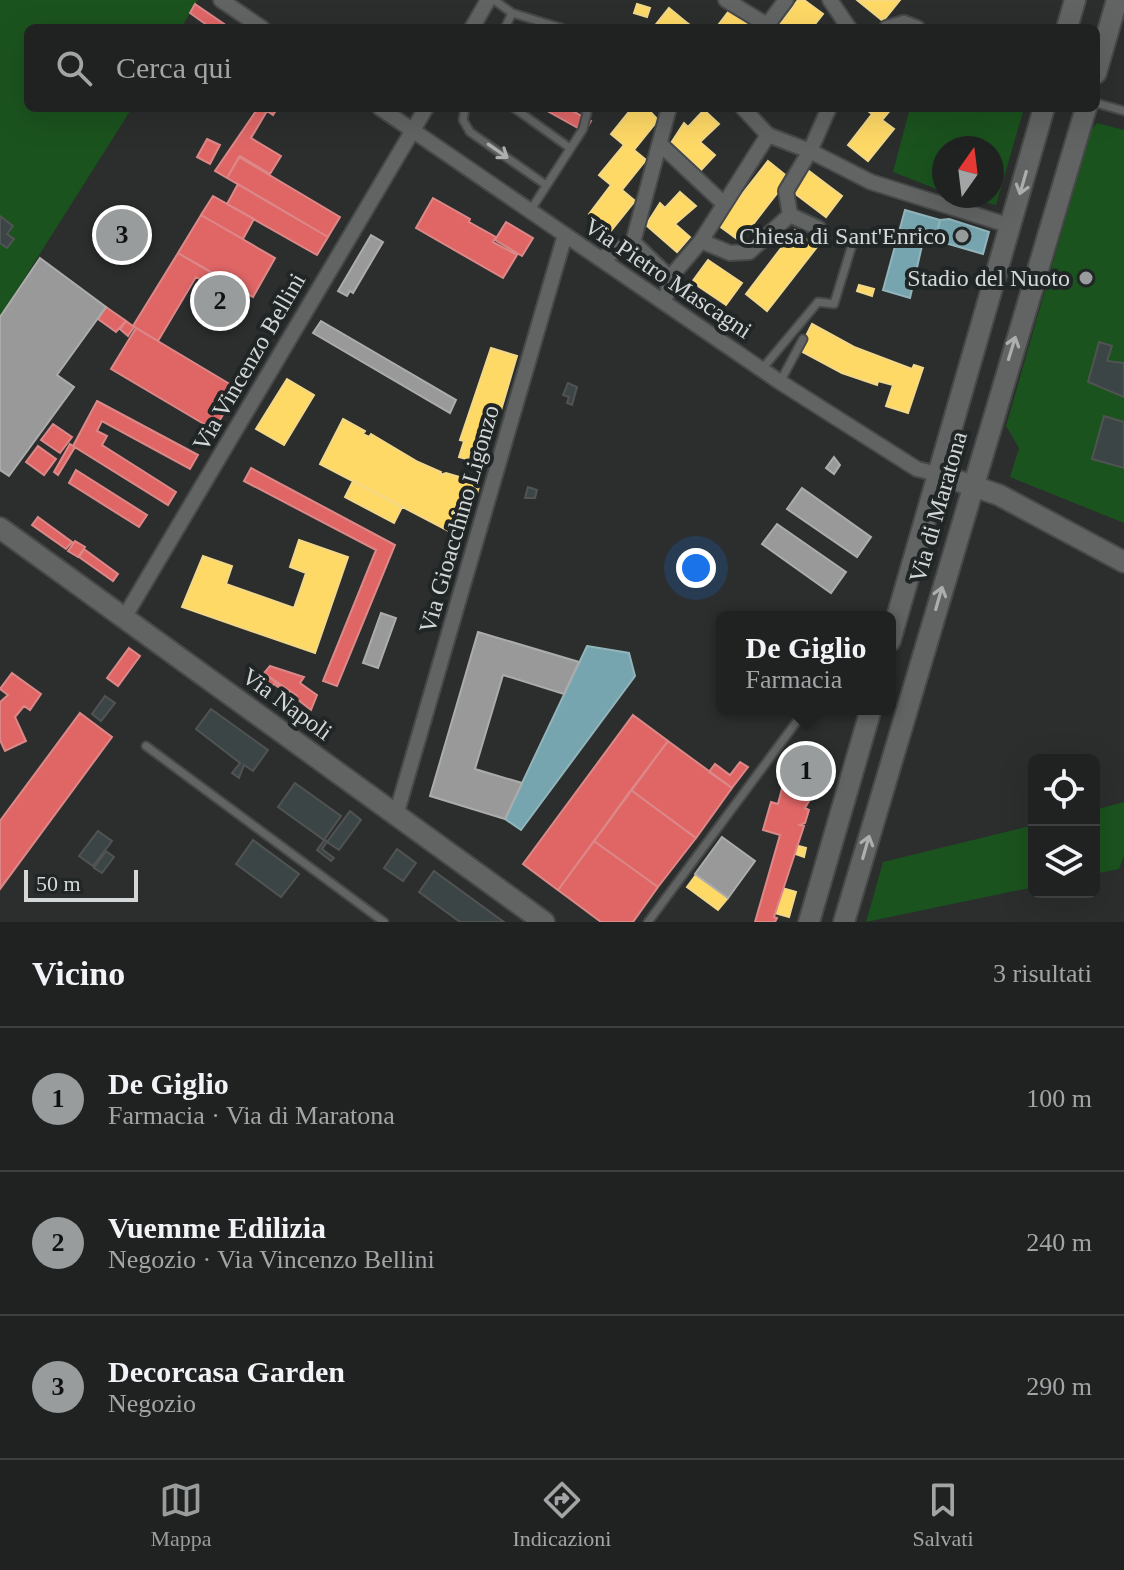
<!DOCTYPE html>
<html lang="it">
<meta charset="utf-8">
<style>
:root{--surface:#202222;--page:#2d2f2f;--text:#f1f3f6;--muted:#a2a4a5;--line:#3d3f40;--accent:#999c9c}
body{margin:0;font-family:"Times New Roman",serif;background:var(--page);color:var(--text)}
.controls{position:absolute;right:24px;bottom:24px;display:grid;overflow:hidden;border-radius:12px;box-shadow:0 8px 32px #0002}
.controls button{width:72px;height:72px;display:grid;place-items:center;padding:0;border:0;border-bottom:2px solid var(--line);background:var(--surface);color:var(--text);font:40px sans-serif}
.compass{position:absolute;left:932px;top:136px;width:72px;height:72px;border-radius:50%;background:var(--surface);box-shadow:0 8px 32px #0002;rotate:14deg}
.scale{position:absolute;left:24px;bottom:20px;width:114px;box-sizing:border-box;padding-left:8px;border:4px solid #d4d7d7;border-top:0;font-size:22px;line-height:28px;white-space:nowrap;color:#d4d7d7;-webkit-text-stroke:6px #202525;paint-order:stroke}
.you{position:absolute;left:696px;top:568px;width:28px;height:28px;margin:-20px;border:6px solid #fff;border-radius:50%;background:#1a73e8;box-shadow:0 0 0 12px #1a73e833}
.badge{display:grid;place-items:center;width:52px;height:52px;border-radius:50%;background:var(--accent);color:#111;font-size:26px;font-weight:700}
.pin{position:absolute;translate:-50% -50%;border:4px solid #fff;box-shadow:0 2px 8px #0006}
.popup{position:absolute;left:716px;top:611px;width:180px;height:104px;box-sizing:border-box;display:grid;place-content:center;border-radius:12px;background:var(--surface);filter:drop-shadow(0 2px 6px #0005);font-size:26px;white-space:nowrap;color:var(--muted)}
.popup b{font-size:30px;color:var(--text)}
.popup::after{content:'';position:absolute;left:50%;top:100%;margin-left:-16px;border:16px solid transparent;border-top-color:var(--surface)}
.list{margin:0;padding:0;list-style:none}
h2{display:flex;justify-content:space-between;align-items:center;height:104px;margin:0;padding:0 32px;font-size:34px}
h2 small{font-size:26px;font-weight:400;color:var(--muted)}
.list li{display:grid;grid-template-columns:52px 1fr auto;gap:24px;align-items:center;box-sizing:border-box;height:144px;padding:0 32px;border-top:2px solid var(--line)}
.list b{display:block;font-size:30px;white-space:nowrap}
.list p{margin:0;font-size:26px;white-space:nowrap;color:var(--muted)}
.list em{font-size:26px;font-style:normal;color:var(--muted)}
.icon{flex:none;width:44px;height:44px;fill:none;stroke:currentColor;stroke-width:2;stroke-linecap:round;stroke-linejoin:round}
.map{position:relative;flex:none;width:1124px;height:922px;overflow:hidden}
.search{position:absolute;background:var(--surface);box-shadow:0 8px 32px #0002;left:24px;right:24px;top:24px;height:88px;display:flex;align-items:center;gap:20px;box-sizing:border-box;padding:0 28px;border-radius:12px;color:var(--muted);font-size:30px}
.sheet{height:536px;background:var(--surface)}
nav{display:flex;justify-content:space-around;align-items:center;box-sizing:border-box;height:112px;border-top:2px solid var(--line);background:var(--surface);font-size:22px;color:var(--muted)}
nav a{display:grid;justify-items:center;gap:4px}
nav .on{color:var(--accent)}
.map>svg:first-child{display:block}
.green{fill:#1b531e}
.homes{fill:#ffd966;stroke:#f2d888;stroke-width:2}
.shops{fill:#e06666;stroke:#dc8888;stroke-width:2}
.public{fill:#76a5af;stroke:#92b4bb;stroke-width:2}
.industry{fill:#999;stroke:#abacac;stroke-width:2}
.building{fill:#3c4546;stroke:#515353;stroke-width:2}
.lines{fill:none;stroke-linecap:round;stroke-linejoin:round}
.lane-casing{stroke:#464948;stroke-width:11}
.street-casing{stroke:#464948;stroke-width:18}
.secondary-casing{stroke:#464948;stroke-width:24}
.lane{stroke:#616463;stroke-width:7}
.street{stroke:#616463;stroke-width:14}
.secondary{stroke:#616463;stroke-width:20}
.oneway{stroke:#acafae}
.poi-dot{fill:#999c9c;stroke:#202525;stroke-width:3}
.labels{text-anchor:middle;stroke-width:8;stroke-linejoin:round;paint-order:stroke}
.poi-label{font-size:24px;fill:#d4d7d7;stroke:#202525;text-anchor:end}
.street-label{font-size:24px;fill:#d4d7d7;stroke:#202525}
</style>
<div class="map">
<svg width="1124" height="922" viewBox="0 0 1124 922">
<rect width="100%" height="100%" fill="#2b2e2d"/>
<!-- green -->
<path class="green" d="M0,0H198L181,28H28V108H132L0,317Z
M910,108H1024L996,205L957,196H992V148H944V192L893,172Z
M1097,123L1124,130V523L1010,477L1019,448L1006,426L1091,130Z
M1124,802V856L1119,869L1094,874V810Z
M1034,825V887L866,922L883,862Z"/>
<!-- homes -->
<path class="homes" d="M798,0H804L823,14L812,28H777Z
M857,0H900L883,21Z
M637,4L650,8L647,17L634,13Z
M669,8L686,22L694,28H653Z
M729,11L750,26L749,28H716Z
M632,108H647L658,120L634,150L646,160L622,190L635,201L610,232L589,214L611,185L599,175L624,145L611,134Z
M864,108H892L882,120L894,129L868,161L848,145L872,114Z
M704,110L719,124L700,142L715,155L701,170L671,143L684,123L688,127Z
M768,161L789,178L740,241L718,225Z
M809,171L842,196L826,217L793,192Z
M680,192L696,206L675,224L690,237L677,252L646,225L660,203L665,208Z
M795,230L817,247L767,311L746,294Z
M708,260L742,283L726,305L692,282Z
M859,285L874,289L872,296L857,291Z
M812,324L854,347L912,369L914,365L923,368L908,413L886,406L893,385L878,381L877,385L842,373L799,350Z
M491,348L517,356L485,464L459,457L464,441L460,440Z
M287,379L314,395L284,445L256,429Z
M343,419L365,431L363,434L369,437L371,434L418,462L441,472L440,475L446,473L480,483L464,539L320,464Z
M353,481L402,507L394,523L345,497Z
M299,540L348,557L315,653L182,607L203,556L232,566L226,584L294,608L306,573L290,567Z
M795,845L806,848L804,857L793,853Z
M696,875L728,898L718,910L687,887Z
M782,888L796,892L789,917L775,913Z"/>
<!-- shops -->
<path class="shops" d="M195,4L230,28H211L190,13Z
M258,108L276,110L273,115L267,111L251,138L281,156L270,174L240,156L227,178L215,171Z
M542,108H567L591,121L585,132Z
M207,139L220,145L210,164L197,157Z
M239,157L340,217L328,237L227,178Z
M238,184L328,237L317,255L227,204Z
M213,196L254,219L243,239L201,215Z
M433,198L470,219L469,222L496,237L493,242L517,255L503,278L416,228Z
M201,215L275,258L253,297L178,253Z
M506,222L533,238L522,256L495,240Z
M178,253L229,282L223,292L196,277L158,341L133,326Z
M106,307L126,321L116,332L98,319Z
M126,321L134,327L128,336L120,329Z
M136,328L238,389L214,430L111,369Z
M97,401L198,455L190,469L102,421L97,431L107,436L102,445L176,492L168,505L73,446Z
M53,424L72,437L60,453L41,440Z
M70,444L75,447L58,475L54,472Z
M38,446L56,459L44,475L26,462Z
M251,468L395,545L337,686L323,681L376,550L244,481Z
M76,470L147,515L139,527L69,483Z
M38,517L72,542L66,549L32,525Z
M75,541L85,547L78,557L68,551Z
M84,549L118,574L113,581L79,557Z
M129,648L140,656L118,686L107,678Z
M270,666L304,677L300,683L317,695L311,710L264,673Z
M12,673L41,694L30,710L24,706L15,717L26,741L5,751L0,740V702L8,695L0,689Z
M264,673L297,696L294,699L274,684L264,699L252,691Z
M80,713L112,737L0,889V821Z
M633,715L668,741L558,890L523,864Z
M668,741L732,788L696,838L631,790Z
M809,748L820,752L818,762L822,763L815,774L819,775L817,781L813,782L816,783L810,793L813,794L805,808L809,810L805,823L800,825L804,826L774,917L777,918L775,922H755L780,835L763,830L771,802L778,804L787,769L791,770L801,763Z
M740,762L748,767L732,788L709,772L715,764L730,775Z
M631,790L696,838L658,887L594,841Z
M594,841L658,887L633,922H601L558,890Z"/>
<!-- public -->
<path class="public" d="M905,210L940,220L935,240L924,237L910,298L883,290Z
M949,219L989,232L983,254L935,240L940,220Z
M587,646L629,653L635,676L521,830L505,819Z"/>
<!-- industry -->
<path class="industry" d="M371,235L383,242L353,293L350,291L347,296L338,291Z
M40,258L106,307L57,375L74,387L9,476L0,470V317Z
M321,321L456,400L450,413L313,333Z
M834,457L840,465L834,474L826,468Z
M802,488L871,537L857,557L787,509Z
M777,524L846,572L831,593L762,544Z
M381,613L396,618L378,668L363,663Z
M478,632L579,662L564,694L503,675L475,769L522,783L505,819L430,796Z
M722,837L755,861L728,898L695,874Z"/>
<!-- building -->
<path class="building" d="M0,216L13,226L7,234L14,239L7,248L0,243Z
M1099,342L1112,346L1107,361L1124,363V397L1088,382Z
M568,383L577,387L572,405L567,403L569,397L563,395Z
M1104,416L1124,422V468L1092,459Z
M528,487L537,490L535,498H525Z
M105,696L115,703L101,721L92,714Z
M211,709L268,750L253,771L244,765L239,778L232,773L240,763L196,729Z
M295,783L341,816L324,840L278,807Z
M350,811L361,820L339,850L327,842Z
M98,831L112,841L93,866L79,856Z
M325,839L327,842L322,849L334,858L331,861L317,850Z
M253,840L299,874L281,897L236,864Z
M397,849L416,863L403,881L384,868Z
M106,851L114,857L102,873L94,868Z
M434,871L504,922H460L419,892Z"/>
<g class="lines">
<defs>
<path id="lane" d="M494,0L512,13L561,28
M505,28L512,13
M1096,103L1124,111
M465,108L463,120L470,132L546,185
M514,108L570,148
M530,211L583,129L587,113L584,108
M762,369L818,302L834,304L853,242
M780,382L803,339
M146,746L384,922
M648,922L806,709"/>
<path id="street" d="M221,0L262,28
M726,0L767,25
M830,0L849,28
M472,28L488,0
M765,28L786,0
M887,28L904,23L917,28
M380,108L780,382L917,469L938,474
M743,108L768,135L810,151L871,182L1011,226
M661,145L723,203
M790,215L786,191L810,151L829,108
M701,241L730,253L749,252L790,215L818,228
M633,242L664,272L668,285
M600,259L633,242L669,108
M664,302L674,273L701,241L768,135
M124,618L426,108
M396,815L565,235"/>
<path id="secondary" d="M1067,28L1075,0
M1096,73L1117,0
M938,474L999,495L1124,562
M0,528L544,922
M890,641L1044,108
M809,922L871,709
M844,922L1086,108"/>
</defs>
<!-- lane casing -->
<use href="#lane" class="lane-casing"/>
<!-- street casing -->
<use href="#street" class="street-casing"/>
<!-- secondary casing -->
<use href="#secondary" class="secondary-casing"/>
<!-- lane -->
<use href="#lane" class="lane"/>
<!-- street -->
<use href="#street" class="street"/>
<!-- secondary -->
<use href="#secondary" class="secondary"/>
</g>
<!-- one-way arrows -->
<defs><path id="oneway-shaft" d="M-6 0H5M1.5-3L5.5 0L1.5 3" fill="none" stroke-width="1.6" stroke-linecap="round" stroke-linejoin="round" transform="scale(2)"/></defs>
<g class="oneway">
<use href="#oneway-shaft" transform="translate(498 151) rotate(35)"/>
<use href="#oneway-shaft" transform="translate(1023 183) rotate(106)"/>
<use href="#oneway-shaft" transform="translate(1012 348) rotate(-73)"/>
<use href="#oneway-shaft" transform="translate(939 598) rotate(-74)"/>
<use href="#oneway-shaft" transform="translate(866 847) rotate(-74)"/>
</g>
<!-- markers -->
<g class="poi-dot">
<circle cx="962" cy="236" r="8"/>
<circle cx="1086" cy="278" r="8"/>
</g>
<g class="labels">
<!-- poi labels -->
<g class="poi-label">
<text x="946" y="244">Chiesa di Sant'Enrico</text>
<text x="1070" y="286">Stadio del Nuoto</text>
</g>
<!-- street labels -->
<g class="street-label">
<text transform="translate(668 278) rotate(34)" y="8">Via Pietro Mascagni</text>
<text transform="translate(249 362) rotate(-60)" y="8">Via Vincenzo Bellini</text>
<text transform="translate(938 507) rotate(-74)" y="8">Via di Maratona</text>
<text transform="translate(459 519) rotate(-74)" y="8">Via Gioacchino Ligonzo</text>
<text transform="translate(287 704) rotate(36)" y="8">Via Napoli</text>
</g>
</g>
</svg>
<div class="controls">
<button><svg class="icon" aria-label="locate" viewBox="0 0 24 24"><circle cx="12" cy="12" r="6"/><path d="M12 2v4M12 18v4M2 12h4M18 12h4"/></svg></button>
<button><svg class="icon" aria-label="layers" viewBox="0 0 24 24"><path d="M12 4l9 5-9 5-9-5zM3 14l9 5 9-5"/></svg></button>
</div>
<svg class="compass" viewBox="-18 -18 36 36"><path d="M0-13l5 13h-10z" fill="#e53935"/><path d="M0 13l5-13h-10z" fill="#a2a4a5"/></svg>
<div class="scale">50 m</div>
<div class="you"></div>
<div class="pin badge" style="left:806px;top:771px">1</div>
<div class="popup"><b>De Giglio</b>Farmacia</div>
<div class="pin badge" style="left:220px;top:301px">2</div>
<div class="pin badge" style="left:122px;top:235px">3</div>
<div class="search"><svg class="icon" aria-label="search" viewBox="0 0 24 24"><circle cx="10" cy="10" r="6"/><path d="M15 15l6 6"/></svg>Cerca qui</div>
</div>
<section class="sheet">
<h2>Vicino<small>3 risultati</small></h2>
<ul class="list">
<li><span class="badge">1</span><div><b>De Giglio</b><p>Farmacia · Via di Maratona</p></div><em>100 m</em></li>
<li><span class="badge">2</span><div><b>Vuemme Edilizia</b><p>Negozio · Via Vincenzo Bellini</p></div><em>240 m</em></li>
<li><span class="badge">3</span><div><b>Decorcasa Garden</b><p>Negozio</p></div><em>290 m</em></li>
</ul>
</section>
<nav>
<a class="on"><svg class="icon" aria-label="map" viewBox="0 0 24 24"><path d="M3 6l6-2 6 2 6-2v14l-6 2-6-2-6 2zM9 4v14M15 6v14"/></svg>Mappa</a>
<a><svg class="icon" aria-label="directions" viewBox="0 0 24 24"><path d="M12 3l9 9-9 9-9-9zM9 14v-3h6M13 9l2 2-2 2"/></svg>Indicazioni</a>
<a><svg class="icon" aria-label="saved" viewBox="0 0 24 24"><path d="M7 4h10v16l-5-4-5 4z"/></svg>Salvati</a>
</nav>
